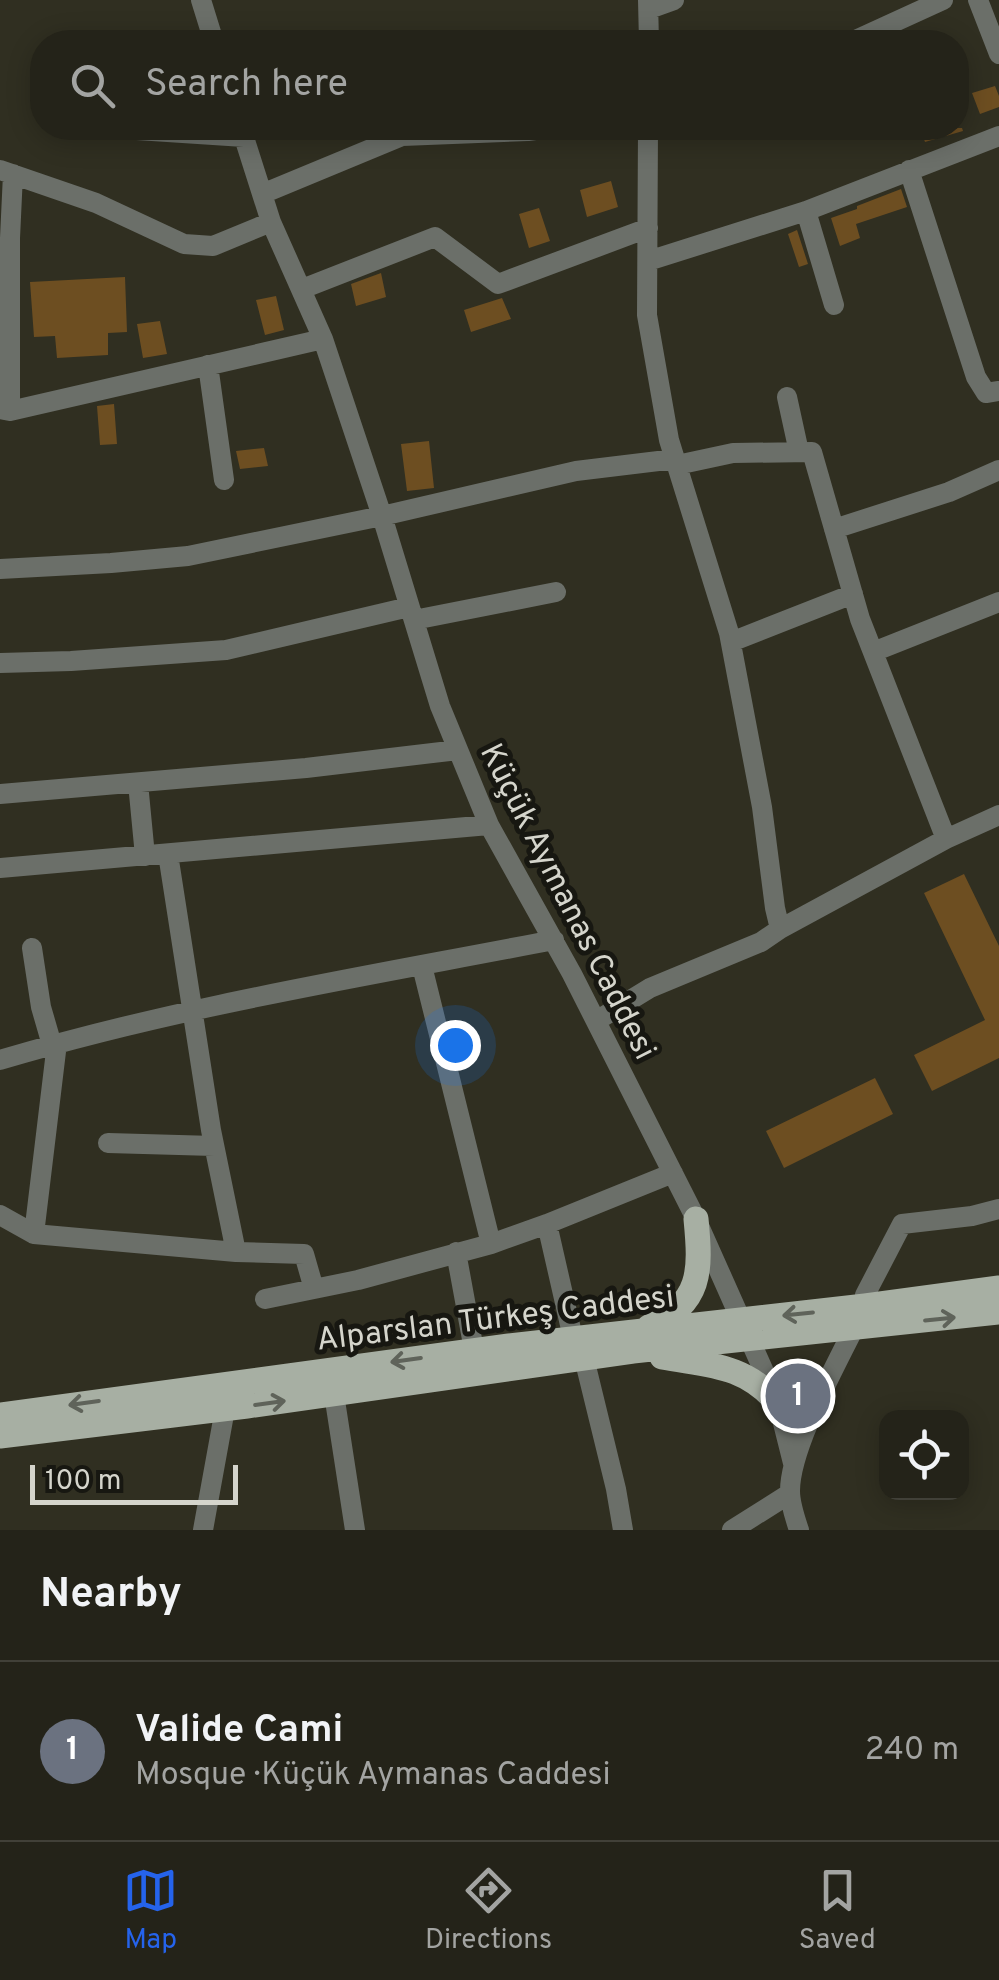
<!DOCTYPE html>
<meta charset="utf-8">
<style>
:root{--surface:#242319;--page:#302f26;--text:#f1f3f6;--muted:#a3a4a2;--line:#414038;--accent:#2563eb}
body{margin:0;font-family:Overpass,sans-serif;background:var(--page);color:var(--text)}
.controls{position:absolute;right:30px;bottom:30px;display:grid;overflow:hidden;border-radius:20px;box-shadow:0 5px 25px #0003}
.controls button{width:90px;height:90px;display:grid;place-items:center;padding:0;border:0;border-bottom:2px solid var(--line);background:var(--surface);color:var(--text);font:50px sans-serif}
.scale{position:absolute;left:30px;bottom:25px;width:208px;box-sizing:border-box;padding-left:10px;border:5px solid #d5d5cc;border-top:0;font-size:28px;line-height:35px;white-space:nowrap;color:#d5d5cc;-webkit-text-stroke:8px #171711;paint-order:stroke}
.you{position:absolute;left:455px;top:1045px;width:35px;height:35px;margin:-25px;border:8px solid #fff;border-radius:50%;background:#1a73e8;box-shadow:0 0 0 15px #1a73e833}
.badge{display:grid;place-items:center;width:65px;height:65px;border-radius:50%;background:var(--accent);color:#fff;font-size:32px;font-weight:700}
.pin{position:absolute;translate:-50% -50%;border:5px solid #fff;box-shadow:0 2px 10px #0006}
.list{margin:0;padding:0;list-style:none}
h2{display:flex;justify-content:space-between;align-items:center;height:130px;margin:0;padding:0 40px;font-size:42px}
h2 small{font-size:32px;font-weight:400;color:var(--muted)}
.list li{display:grid;grid-template-columns:65px 1fr auto;gap:30px;align-items:center;box-sizing:border-box;height:180px;padding:0 40px;border-top:2px solid var(--line)}
.list b{display:block;font-size:38px;white-space:nowrap}
.list p{margin:0;font-size:32px;white-space:nowrap;color:var(--muted)}
.list em{font-size:32px;font-style:normal;color:var(--muted)}
.icon{flex:none;width:55px;height:55px;fill:none;stroke:currentColor;stroke-width:2;stroke-linecap:round;stroke-linejoin:round}
.map{position:relative;flex:none;width:999px;height:1530px;overflow:hidden}
.search{position:absolute;background:var(--surface);box-shadow:0 5px 25px #0003;left:30px;right:30px;top:30px;height:110px;display:flex;align-items:center;gap:25px;box-sizing:border-box;padding:0 35px;border-radius:40px;color:var(--muted);font-size:38px}
.sheet{height:310px;background:var(--surface)}
nav{display:flex;justify-content:space-around;align-items:center;box-sizing:border-box;height:140px;border-top:2px solid var(--line);background:var(--surface);font-size:28px;color:var(--muted)}
nav a{display:grid;justify-items:center;gap:5px}
nav .on{color:var(--accent)}
.map>svg:first-child{display:block}
.building{fill:#6d4e21}
.lines{fill:none;stroke-linecap:round;stroke-linejoin:round}
.minor{stroke:#6b6f69;stroke-width:20}
.major{stroke:#a7afa3;stroke-width:25}
.oneway{stroke:#5f635a}
.labels{text-anchor:middle;stroke-width:10;stroke-linejoin:round;paint-order:stroke}
.street-label{font-size:32px;fill:#d5d5cc;stroke:#171711}
</style>
<div class="map">
<svg width="999" height="1530" viewBox="0 0 999 1530">
<rect width="100%" height="100%" fill="#302f21"/>
<!-- building -->
<path class="building" d="M995,86L999,96V107L980,114L972,93Z
M920,128H962L963,131L925,142Z
M611,181L618,207L587,217L580,190Z
M901,189L907,207L856,224L860,238L840,246L831,218L857,209V206Z
M539,208L550,241L529,248L519,214Z
M797,230L808,264L799,267L788,234Z
M381,273L386,297L356,306L351,284Z
M125,277L127,332L108,333V355L57,358L55,336L34,337L30,282Z
M276,296L284,330L265,335L256,300Z
M502,298L511,319L471,332L464,310Z
M160,321L167,354L143,358L137,324Z
M114,404L117,444L100,445L97,406Z
M429,441L434,488L407,491L401,444Z
M264,448L268,466L240,469L236,451Z
M964,874L999,946V1058L932,1091L914,1055L985,1020L924,893Z
M875,1078L893,1114L784,1168L766,1131Z
M799,1375L807,1392L796,1418L793,1398L783,1381Z"/>
<g class="lines">
<!-- minor -->
<path class="minor" d="M201,0L214,42
M648,0L649,42
M978,0L999,54
M649,9L674,0
M851,42L943,0
M106,128L244,137
M241,128L271,222L323,339L382,516L440,706L489,825L572,974L696,1219L778,1403L793,1463
M648,128L647,315L669,440L729,633L762,807L775,908L780,929
M0,170L96,203L184,244L213,246L271,222
M909,170L976,377L986,393L999,391
M262,194L402,136L528,131L550,128
M806,211L834,305
M648,261L806,211L999,136
M302,289L435,237L498,284L648,228
M208,365L224,480
M787,397L799,452
M0,409L10,411L323,339
M10,411V238L13,174
M677,465L733,453L812,452L860,619L946,839
M834,529L949,492L999,470
M0,569L111,563L188,556L382,516L576,471L675,459
M414,620L556,592
M731,642L853,594
M873,652L999,602
M0,663L71,661L226,650L409,607
M138,783L145,856
M0,794L306,768L458,750
M168,854L211,1130L236,1252L304,1254L314,1289
M0,868L489,825
M32,948L41,1007L52,1045
M422,966L491,1244
M596,1021L650,988L761,942L780,929L946,839L999,815
M0,1060C181,1006 368,976 554,940
M108,1143L214,1146
M0,1215L34,1234L236,1252
M547,1224L573,1338
M34,1234L57,1043
M456,1252L474,1350
M265,1299L358,1280L491,1244L547,1224L673,1173
M865,1306V1295L902,1224L972,1216L999,1209
M584,1358L616,1489L623,1530
M334,1394L355,1530
M203,1530L225,1409
M732,1530L789,1494
M799,1530C795,1518 790,1504 790,1491C790,1448 834,1369 854,1328"/>
<!-- major -->
<path class="major" d="M649,1327C702,1303 701,1271 696,1219
M662,1357C711,1366 743,1364 778,1403
M0,1415L509,1346L865,1306L999,1288
M0,1436L247,1406L633,1351L999,1312"/>
</g>
<!-- one-way arrows -->
<defs><path id="oneway-shaft" d="M-6 0H5M1.5-3L5.5 0L1.5 3" fill="none" stroke-width="1.6" stroke-linecap="round" stroke-linejoin="round" transform="scale(2.5)"/></defs>
<g class="oneway">
<use href="#oneway-shaft" transform="translate(798 1314) rotate(174)"/>
<use href="#oneway-shaft" transform="translate(940 1319) rotate(-6)"/>
<use href="#oneway-shaft" transform="translate(406 1360) rotate(172)"/>
<use href="#oneway-shaft" transform="translate(84 1403) rotate(172)"/>
<use href="#oneway-shaft" transform="translate(270 1403) rotate(-8)"/>
</g>
<g class="labels">
<!-- street labels -->
<g class="street-label">
<text transform="translate(569 901) rotate(63)" y="11">Küçük Aymanas Caddesi</text>
<text transform="translate(495 1317) rotate(-7)" y="11">Alparslan Türkeş Caddesi</text>
</g>
</g>
</svg>
<div class="controls">
<button><svg class="icon" aria-label="locate" viewBox="0 0 24 24"><circle cx="12" cy="12" r="6"/><path d="M12 2v4M12 18v4M2 12h4M18 12h4"/></svg></button>
</div>
<div class="scale">100 m</div>
<div class="you"></div>
<div class="pin badge" style="left:798px;top:1396px;background:#6b7280">1</div>
<div class="search"><svg class="icon" aria-label="search" viewBox="0 0 24 24"><circle cx="10" cy="10" r="6"/><path d="M15 15l6 6"/></svg>Search here</div>
</div>
<section class="sheet">
<h2>Nearby<small></small></h2>
<ul class="list">
<li><span class="badge" style="background:#6b7280">1</span><div><b>Valide Cami</b><p>Mosque · Küçük Aymanas Caddesi</p></div><em>240 m</em></li>
</ul>
</section>
<nav>
<a class="on"><svg class="icon" aria-label="map" viewBox="0 0 24 24"><path d="M3 6l6-2 6 2 6-2v14l-6 2-6-2-6 2zM9 4v14M15 6v14"/></svg>Map</a>
<a><svg class="icon" aria-label="directions" viewBox="0 0 24 24"><path d="M12 3l9 9-9 9-9-9zM9 14v-3h6M13 9l2 2-2 2"/></svg>Directions</a>
<a><svg class="icon" aria-label="saved" viewBox="0 0 24 24"><path d="M7 4h10v16l-5-4-5 4z"/></svg>Saved</a>
</nav>
